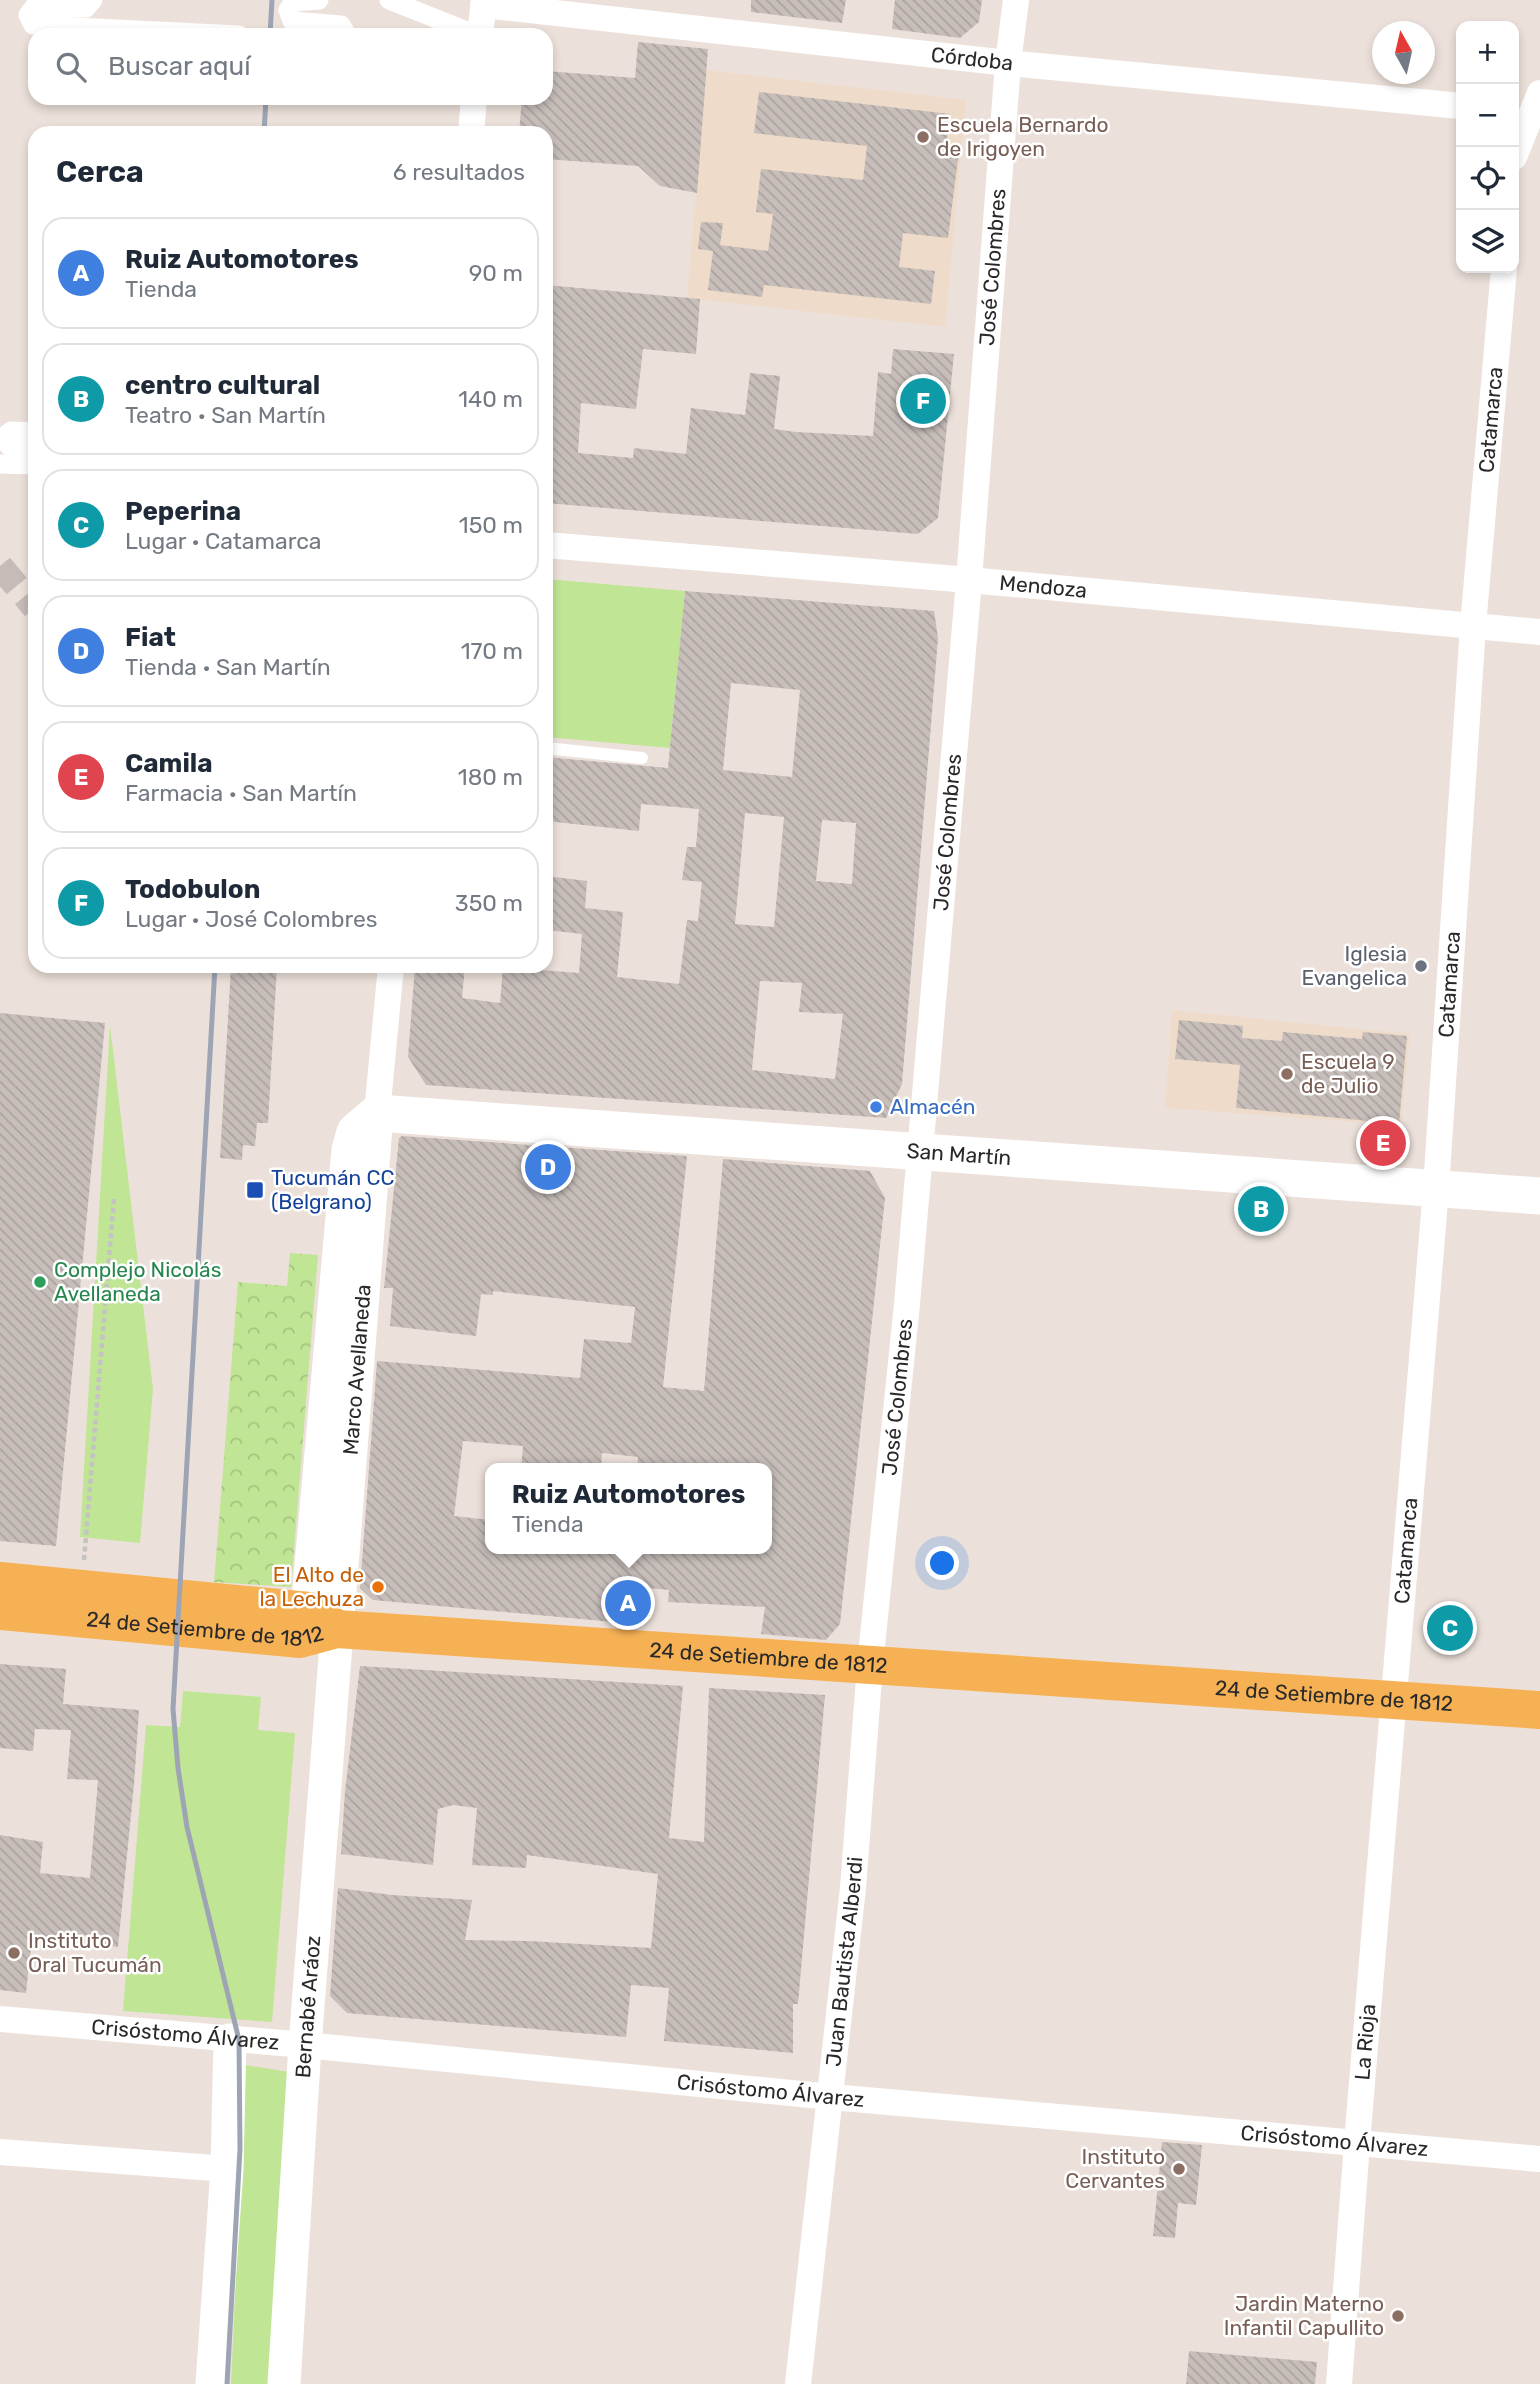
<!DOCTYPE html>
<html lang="es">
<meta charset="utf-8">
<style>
:root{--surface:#fff;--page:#f2f2f3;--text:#1f2937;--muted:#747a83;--line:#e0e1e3;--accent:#b45309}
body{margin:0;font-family:Rubik,sans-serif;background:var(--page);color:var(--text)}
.controls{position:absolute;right:21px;top:21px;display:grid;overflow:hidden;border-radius:14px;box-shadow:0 4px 10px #0003}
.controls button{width:63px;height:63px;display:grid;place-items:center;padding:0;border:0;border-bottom:2px solid var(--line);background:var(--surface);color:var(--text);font:35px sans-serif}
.compass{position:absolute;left:1372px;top:21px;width:63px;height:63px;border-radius:50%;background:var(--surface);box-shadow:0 4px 10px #0003;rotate:352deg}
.you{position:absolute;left:943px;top:1564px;width:24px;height:24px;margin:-18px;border:5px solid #fff;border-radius:50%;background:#1a73e8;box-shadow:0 0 0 10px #1a73e833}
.badge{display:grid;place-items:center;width:46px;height:46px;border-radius:50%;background:var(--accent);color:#fff;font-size:23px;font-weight:700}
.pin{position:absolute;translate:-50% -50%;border:4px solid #fff;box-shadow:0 2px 7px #0006}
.popup{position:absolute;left:485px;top:1463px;width:287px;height:91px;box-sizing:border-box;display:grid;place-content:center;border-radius:14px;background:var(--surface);filter:drop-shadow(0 2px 5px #0005);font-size:23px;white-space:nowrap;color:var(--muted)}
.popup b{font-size:26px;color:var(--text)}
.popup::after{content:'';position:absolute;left:50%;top:100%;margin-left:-14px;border:14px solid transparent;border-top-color:var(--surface)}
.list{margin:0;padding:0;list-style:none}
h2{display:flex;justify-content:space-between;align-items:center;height:91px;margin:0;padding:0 28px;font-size:30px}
h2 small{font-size:23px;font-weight:400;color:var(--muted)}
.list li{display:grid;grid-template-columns:46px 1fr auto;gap:21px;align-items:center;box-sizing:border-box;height:112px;margin:0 14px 14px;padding:0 14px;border:2px solid var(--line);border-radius:21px}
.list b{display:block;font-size:26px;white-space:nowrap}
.list p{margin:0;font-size:23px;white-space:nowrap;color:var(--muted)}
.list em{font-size:23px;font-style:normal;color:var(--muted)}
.icon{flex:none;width:38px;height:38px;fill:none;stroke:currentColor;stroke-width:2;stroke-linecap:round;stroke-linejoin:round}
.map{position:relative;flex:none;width:1540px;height:2384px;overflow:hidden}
.search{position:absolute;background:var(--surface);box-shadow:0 4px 10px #0003;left:28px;top:28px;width:525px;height:77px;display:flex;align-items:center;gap:18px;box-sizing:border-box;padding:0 24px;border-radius:21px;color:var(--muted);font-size:26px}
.panel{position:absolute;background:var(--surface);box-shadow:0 4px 10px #0003;left:28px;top:126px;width:525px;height:847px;border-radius:21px}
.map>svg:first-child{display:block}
.education{fill:#efdbc9}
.grass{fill:#c0e594}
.park{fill:url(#park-crowns)}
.building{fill:url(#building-back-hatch);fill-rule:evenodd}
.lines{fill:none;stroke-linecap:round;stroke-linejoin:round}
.minor-tunnel{stroke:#c5bcb7;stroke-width:26;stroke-dasharray:26 13;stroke-linecap:butt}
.path{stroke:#c3c3c3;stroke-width:4.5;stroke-dasharray:5 3.5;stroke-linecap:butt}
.service{stroke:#fff;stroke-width:12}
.pedestrian{stroke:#fff;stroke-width:19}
.minor{stroke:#fff;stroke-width:26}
.tertiary{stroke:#fff;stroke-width:33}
.secondary{stroke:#fff;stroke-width:37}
.primary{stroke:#f6b155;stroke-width:38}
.rail{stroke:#9da5b5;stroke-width:5}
.education-dot{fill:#8d6e63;stroke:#fff;stroke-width:2.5}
.worship-dot{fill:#6b7280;stroke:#fff;stroke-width:2.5}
.shop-dot{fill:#3f7fe0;stroke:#fff;stroke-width:2.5}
.transit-dot{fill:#1a4fb4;stroke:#fff;stroke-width:2.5}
.leisure-dot{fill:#2e9e5b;stroke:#fff;stroke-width:2.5}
.food-dot{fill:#e8710a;stroke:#fff;stroke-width:2.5}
.labels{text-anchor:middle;stroke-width:5;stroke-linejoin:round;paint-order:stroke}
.street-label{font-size:21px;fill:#292929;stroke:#fff}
.education-label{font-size:21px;fill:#785e54;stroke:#fff;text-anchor:start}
.worship-label{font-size:21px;fill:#5b616d;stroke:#fff;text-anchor:end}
.shop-label{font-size:21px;fill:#366cbe;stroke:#fff;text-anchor:start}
.transit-label{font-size:21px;fill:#164399;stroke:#fff;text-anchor:start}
.leisure-label{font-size:21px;fill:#27864d;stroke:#fff;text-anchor:start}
.food-label{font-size:21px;fill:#c56008;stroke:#fff;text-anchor:end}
</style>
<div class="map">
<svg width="1540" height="2384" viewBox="0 0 1540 2384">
<defs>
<pattern id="park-crowns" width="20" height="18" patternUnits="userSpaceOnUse" patternTransform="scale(1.75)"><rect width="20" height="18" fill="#c0e594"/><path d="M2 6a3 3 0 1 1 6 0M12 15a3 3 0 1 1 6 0" fill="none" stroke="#a5c480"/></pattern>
<pattern id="building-back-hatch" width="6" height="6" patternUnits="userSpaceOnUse" patternTransform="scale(1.75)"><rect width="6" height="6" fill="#c7beba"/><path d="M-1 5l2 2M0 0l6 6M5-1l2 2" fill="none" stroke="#aba3a0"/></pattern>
</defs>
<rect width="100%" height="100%" fill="#ece1da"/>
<!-- education -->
<path class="education" d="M706,70L966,100L945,327L687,298Z
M1172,1010L1410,1034L1401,1125L1165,1108Z"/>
<!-- grass -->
<path class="grass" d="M546,579L685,591L670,748L546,737Z
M110,1025L153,1389L140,1543L80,1537Z
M183,1691L261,1697L258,1730L295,1733L272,2022L123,2011L146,1725L180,1727Z
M246,2065L289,2072L270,2384H231Z"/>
<!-- park -->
<path class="park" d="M290,1253L318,1255L291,1587L214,1582L238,1282L287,1286Z"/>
<!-- building -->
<path class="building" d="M751,0H846L842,23L751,12Z
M895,0H982L979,22L960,38L892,29Z
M638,42L708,49L697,193L660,186L638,166L546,159V133H519L522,98H546V71L635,78Z
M759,92L950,114L946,149L959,151L948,238L903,233L899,267L935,271L931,304L764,285L762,297L708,290L713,251L698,249L701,222L723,223L720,245L768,251L773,214L756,212L761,169L863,180L867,146L754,133Z
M546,285L700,299L696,354L643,349L636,409L581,403L578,453L633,458L634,448L686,454L691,408L745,415L750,373L780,376L774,429L796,432L873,436L878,372L891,374L893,349L954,354L938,518L918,534L546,503Z
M685,591L934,611L938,638L902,1084L886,1118L426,1085L408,1057L415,966H465L462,998L500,1003L503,967L579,973L582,934L546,930V876L587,881L585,908L623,912L617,977L679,984L687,920L698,921L702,882L682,880L687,847H696L699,809L641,804L639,831L546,821V757L668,768ZM731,683L800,690L792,777L723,770ZM745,813L784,817L774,927L735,924ZM822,820L856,823L852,884L816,881ZM760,981L802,983L799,1012L843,1014L835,1079L752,1070Z
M231,966H277L268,1123H257L255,1146L243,1145L242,1160L220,1158Z
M0,1013L105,1023L56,1546L0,1541Z
M1179,1020L1243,1026L1242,1038L1282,1041L1283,1032L1362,1039L1363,1032L1407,1036L1399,1124L1236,1108L1240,1065L1175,1059Z
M402,1136L687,1156L663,1387L704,1391L723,1159L870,1171L885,1198L840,1624L826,1640L761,1634L765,1607L668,1602L669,1590L627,1586L624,1623L373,1600L360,1588L377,1361L580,1378L584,1339L631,1343L635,1307L493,1291V1295L481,1294L476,1336L390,1326L393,1288H384L399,1138ZM463,1441L523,1446L521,1468H601L602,1453L638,1457L637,1468H766V1549H490V1520L454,1516Z
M1433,1611L1471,1613L1467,1646L1429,1643Z
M0,1664L66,1669L63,1704L139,1710L134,1784L118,1947L32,1938L26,1993L0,1990V1835L43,1842L40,1873L90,1878L98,1780L67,1779L71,1730L35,1729L33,1751L0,1748Z
M360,1666L683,1686L669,1838L704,1842L709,1688L825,1695L798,2004H793V2053L664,2041L669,1988L631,1985L626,2037L347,2013L330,1996L338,1888L392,1895L472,1900L465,1940L528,1941L651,1948L658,1874L527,1855L526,1868L472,1865L477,1808L453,1805L438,1809L433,1865L341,1854L345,1791Z
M1162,2142L1202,2145L1196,2205L1178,2203L1175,2238L1153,2236Z
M1189,2351L1317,2362L1315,2384H1186Z"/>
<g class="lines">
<!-- minor-tunnel -->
<path class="minor-tunnel" d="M0,566L35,608"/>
<!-- path -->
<path class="path" d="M84,1560L114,1198"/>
<!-- service -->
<path class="service" d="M546,748L642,758"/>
<!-- pedestrian -->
<path class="pedestrian" d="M93,0L86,8L34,7L28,15L33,25L239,35
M319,0L293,2L288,10L292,21L341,25L346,33L344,35
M389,0L477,35
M35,432L11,431L3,437L9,446L35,449
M0,464L35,465"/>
<!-- minor -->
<g class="minor">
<path id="s1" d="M483,5L1008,63L1461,106"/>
<path d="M480,35L484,0"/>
<path d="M471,133L474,98"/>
<path d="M1514,157L1540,93"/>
<path id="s2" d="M546,545L969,580L1540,632"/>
<path d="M377,1113L391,966"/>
<path id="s3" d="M0,2019L305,2045L831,2097L1540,2159"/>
<path d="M0,2152L227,2169"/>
<path id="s4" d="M798,2384L853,1888L870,1665L907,1304L969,580L1008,63L1016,0"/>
<path id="s5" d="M1339,2384L1357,2143L1436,1189L1473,626L1504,268"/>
</g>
<!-- tertiary -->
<g class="tertiary">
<path d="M212,2384L227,2169L230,2040"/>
<path id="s6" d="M284,2384L305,2045L377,1113"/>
</g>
<!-- secondary -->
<path class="secondary" id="s7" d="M309,1611L350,1150L355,1132L377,1113L1540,1196"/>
<!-- primary -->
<g class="primary">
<path d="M0,1581L309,1611L337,1629"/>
<path id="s8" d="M0,1611L300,1639L337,1629L1540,1710"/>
</g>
<!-- rail -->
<path class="rail" d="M270,35L272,0
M264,133L266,98
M215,966L173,1709L178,1768L187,1827L239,2040L240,2149L227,2384"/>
</g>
<!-- markers -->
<g class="education-dot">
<circle cx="923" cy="137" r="7"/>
<circle cx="1287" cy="1074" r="7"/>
<circle cx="14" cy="1953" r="7"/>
<circle cx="1179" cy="2169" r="7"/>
<circle cx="1398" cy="2316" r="7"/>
</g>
<circle class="worship-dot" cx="1421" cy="966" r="7"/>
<circle class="shop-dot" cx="876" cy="1107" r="7"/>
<rect class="transit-dot" x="246" y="1181" width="18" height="18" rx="3.5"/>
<circle class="leisure-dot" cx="40" cy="1282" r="7"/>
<circle class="food-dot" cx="378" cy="1587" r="7"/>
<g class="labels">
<!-- street labels -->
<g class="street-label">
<text dy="7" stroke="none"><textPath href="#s1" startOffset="492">Córdoba</textPath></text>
<text dy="7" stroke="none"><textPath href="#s4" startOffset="2126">José Colombres</textPath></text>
<text dy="7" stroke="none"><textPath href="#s5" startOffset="1970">Catamarca</textPath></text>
<text dy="7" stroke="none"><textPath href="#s2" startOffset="499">Mendoza</textPath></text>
<text dy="7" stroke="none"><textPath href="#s4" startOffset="1559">José Colombres</textPath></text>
<text dy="7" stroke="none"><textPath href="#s5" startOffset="1404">Catamarca</textPath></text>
<text dy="7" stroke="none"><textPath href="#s7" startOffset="1094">San Martín</textPath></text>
<text dy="7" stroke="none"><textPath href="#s6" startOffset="1017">Marco Avellaneda</textPath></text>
<text dy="7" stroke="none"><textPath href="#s4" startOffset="992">José Colombres</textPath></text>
<text dy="7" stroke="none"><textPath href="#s5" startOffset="836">Catamarca</textPath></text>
<text dy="7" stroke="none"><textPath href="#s8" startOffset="206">24 de Setiembre de 1812</textPath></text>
<text dy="7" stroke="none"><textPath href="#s8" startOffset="772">24 de Setiembre de 1812</textPath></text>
<text dy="7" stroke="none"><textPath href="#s8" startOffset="1339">24 de Setiembre de 1812</textPath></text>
<text dy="7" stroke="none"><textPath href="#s4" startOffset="425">Juan Bautista Alberdi</textPath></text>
<text dy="7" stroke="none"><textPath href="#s6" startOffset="378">Bernabé Aráoz</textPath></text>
<text dy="7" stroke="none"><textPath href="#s3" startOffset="186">Crisóstomo Álvarez</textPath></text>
<text dy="7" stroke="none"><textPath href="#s5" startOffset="343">La Rioja</textPath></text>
<text dy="7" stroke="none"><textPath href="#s3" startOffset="774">Crisóstomo Álvarez</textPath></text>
<text dy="7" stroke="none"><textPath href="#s3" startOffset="1340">Crisóstomo Álvarez</textPath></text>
</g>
<!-- education labels -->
<g class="education-label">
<text x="937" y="132">Escuela Bernardo<tspan x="937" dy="24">de Irigoyen</tspan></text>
<text x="1301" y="1069">Escuela 9<tspan x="1301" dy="24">de Julio</tspan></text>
<text x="28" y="1948">Instituto<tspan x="28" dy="24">Oral Tucumán</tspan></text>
<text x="1165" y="2164" text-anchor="end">Instituto<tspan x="1165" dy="24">Cervantes</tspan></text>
<text x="1384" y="2311" text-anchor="end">Jardin Materno<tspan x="1384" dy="24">Infantil Capullito</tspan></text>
</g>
<!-- worship labels -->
<g class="worship-label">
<text x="1407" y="961">Iglesia<tspan x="1407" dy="24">Evangelica</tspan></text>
</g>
<!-- shop labels -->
<g class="shop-label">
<text x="890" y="1114">Almacén</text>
</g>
<!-- transit labels -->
<g class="transit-label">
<text x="271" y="1185">Tucumán CC<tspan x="271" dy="24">(Belgrano)</tspan></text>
</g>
<!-- leisure labels -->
<g class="leisure-label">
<text x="54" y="1277">Complejo Nicolás<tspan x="54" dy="24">Avellaneda</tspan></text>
</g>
<!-- food labels -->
<g class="food-label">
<text x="364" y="1582">El Alto de<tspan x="364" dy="24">la Lechuza</tspan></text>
</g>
</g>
</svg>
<div class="controls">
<button>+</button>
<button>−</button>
<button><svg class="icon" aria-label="locate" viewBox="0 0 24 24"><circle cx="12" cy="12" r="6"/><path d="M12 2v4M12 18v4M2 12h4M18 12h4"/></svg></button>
<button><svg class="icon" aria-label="layers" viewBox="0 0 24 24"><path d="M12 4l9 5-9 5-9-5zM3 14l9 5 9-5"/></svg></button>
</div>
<svg class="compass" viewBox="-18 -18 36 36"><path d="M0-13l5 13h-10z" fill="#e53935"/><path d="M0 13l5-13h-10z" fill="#747a83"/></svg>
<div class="you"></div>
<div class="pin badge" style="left:628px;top:1603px;background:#3f7fe0">A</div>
<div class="popup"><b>Ruiz Automotores</b>Tienda</div>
<div class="pin badge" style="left:1261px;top:1209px;background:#0f9aa8">B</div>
<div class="pin badge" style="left:1450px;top:1628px;background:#0f9aa8">C</div>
<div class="pin badge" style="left:548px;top:1167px;background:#3f7fe0">D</div>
<div class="pin badge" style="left:1383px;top:1143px;background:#e0444e">E</div>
<div class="pin badge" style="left:923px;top:401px;background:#0f9aa8">F</div>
<div class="search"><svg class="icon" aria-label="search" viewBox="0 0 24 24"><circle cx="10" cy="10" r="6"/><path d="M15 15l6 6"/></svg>Buscar aquí</div>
<section class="panel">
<h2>Cerca<small>6 resultados</small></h2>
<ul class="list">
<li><span class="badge" style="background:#3f7fe0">A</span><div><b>Ruiz Automotores</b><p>Tienda</p></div><em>90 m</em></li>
<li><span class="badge" style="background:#0f9aa8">B</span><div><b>centro cultural</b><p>Teatro · San Martín</p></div><em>140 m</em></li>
<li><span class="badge" style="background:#0f9aa8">C</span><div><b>Peperina</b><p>Lugar · Catamarca</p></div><em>150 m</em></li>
<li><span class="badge" style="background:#3f7fe0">D</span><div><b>Fiat</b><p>Tienda · San Martín</p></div><em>170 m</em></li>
<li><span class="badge" style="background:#e0444e">E</span><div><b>Camila</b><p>Farmacia · San Martín</p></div><em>180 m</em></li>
<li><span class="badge" style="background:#0f9aa8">F</span><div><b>Todobulon</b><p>Lugar · José Colombres</p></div><em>350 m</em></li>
</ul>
</section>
</div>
